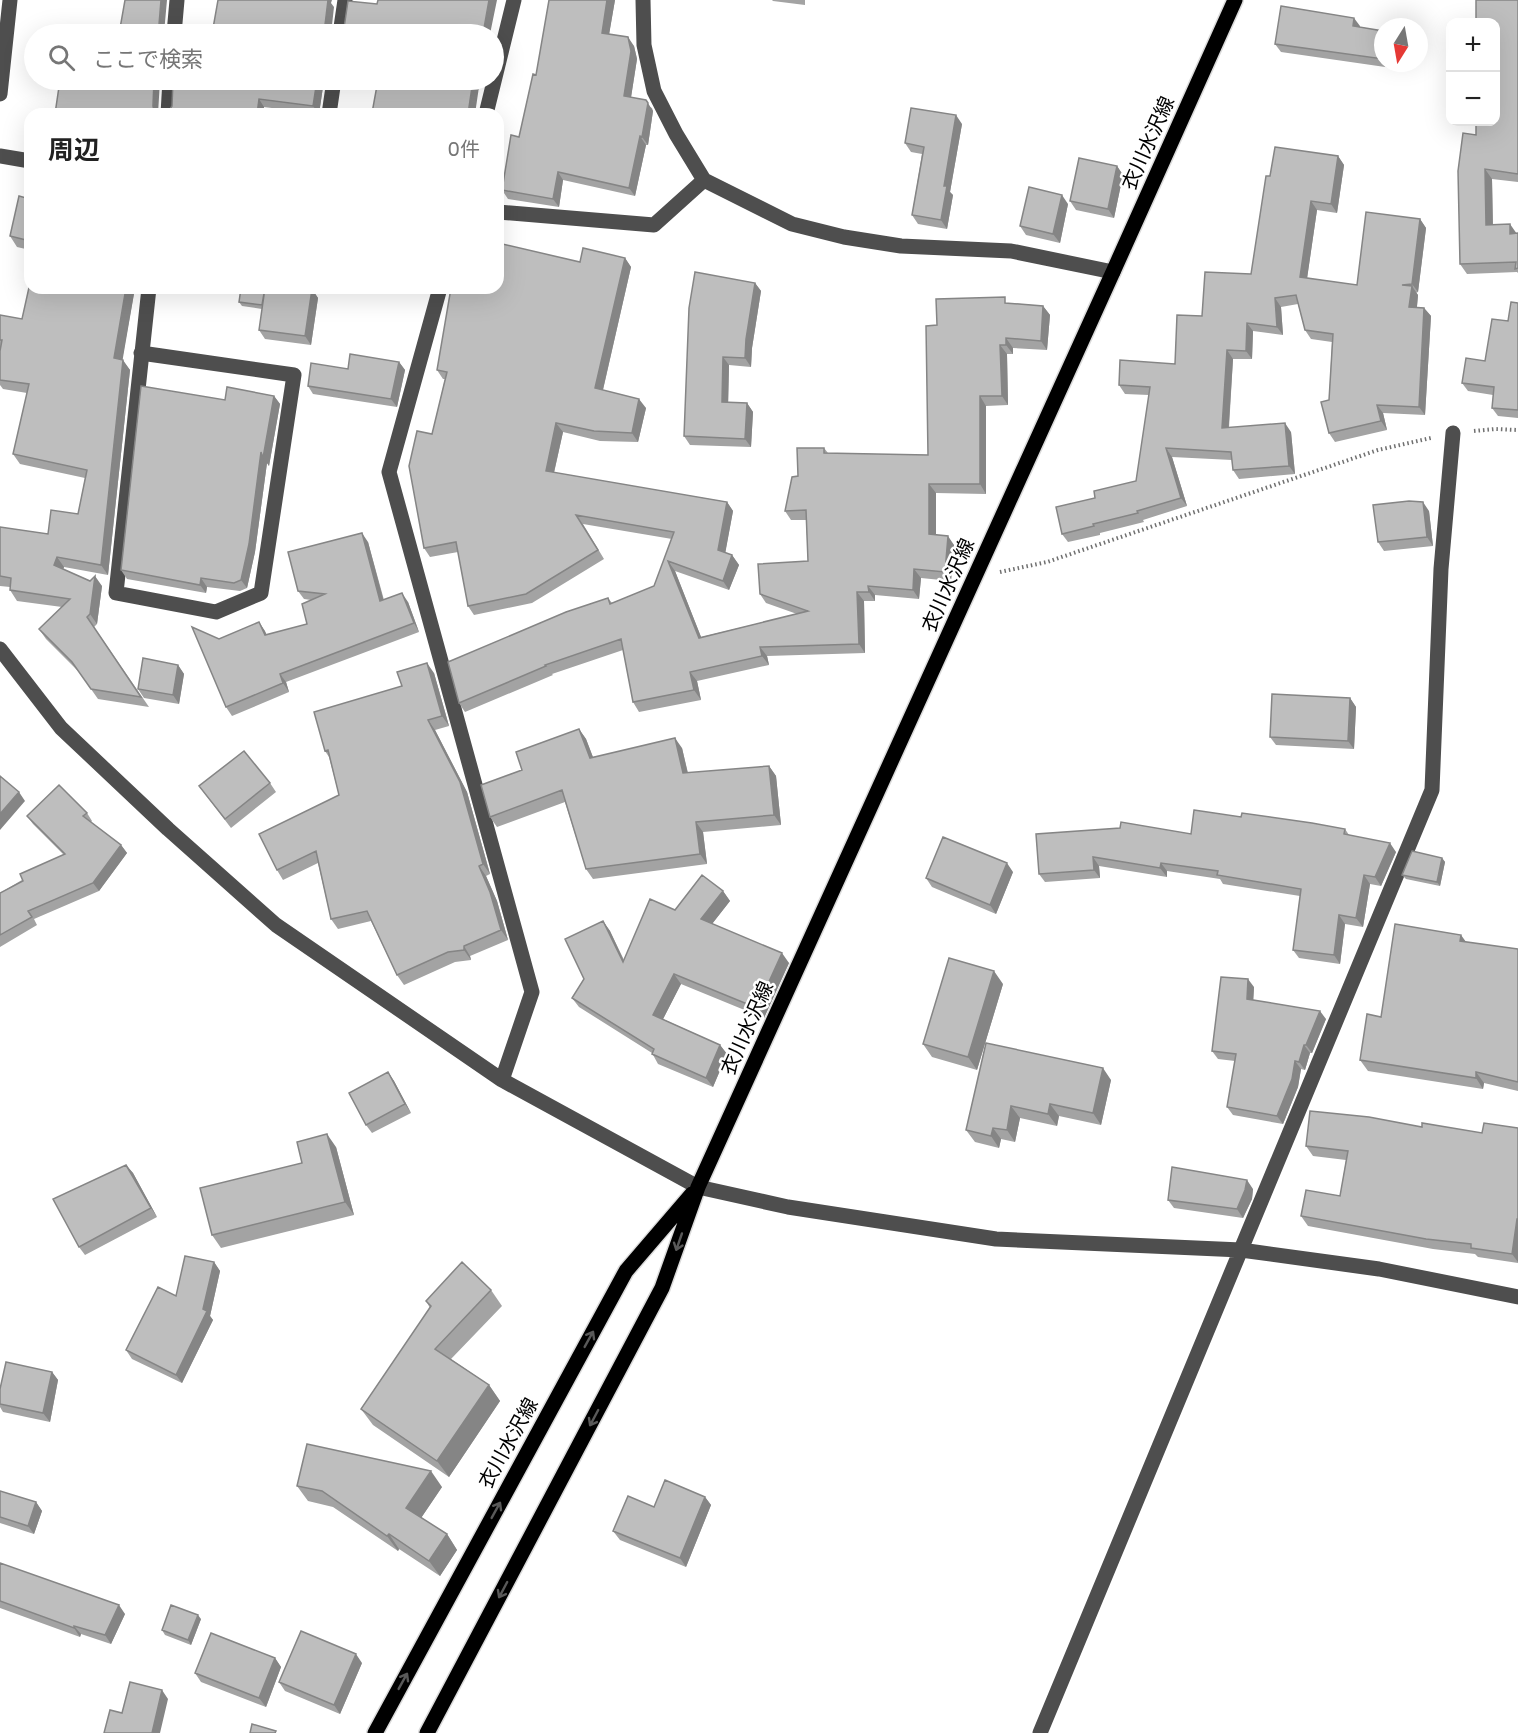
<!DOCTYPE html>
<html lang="ja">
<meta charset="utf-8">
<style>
:root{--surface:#fff;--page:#f6f6f6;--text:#222;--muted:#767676;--line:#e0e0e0}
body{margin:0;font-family:"Golos Text","Noto Sans JP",sans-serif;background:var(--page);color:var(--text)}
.controls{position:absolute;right:18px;top:18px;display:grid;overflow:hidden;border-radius:12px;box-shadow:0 6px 24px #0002}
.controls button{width:54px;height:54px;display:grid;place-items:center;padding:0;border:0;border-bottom:2px solid var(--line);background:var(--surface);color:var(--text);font:30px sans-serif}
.compass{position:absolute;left:1374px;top:18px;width:54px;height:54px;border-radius:50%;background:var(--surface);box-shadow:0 6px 24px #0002;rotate:191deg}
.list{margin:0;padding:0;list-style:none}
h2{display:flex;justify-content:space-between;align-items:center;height:78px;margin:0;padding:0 24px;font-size:26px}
h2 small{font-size:20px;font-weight:400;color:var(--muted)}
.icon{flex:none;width:33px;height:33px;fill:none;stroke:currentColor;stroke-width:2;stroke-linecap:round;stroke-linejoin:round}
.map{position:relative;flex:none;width:1518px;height:1733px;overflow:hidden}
.search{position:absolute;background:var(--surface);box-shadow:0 6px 24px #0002;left:24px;top:24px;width:480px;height:66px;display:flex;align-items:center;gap:15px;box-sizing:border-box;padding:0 21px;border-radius:33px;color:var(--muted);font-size:22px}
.panel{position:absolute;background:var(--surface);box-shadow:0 6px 24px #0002;left:24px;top:108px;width:480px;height:186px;border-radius:18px}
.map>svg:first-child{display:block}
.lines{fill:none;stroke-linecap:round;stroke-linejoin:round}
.major-casing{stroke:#dbdbdb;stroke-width:18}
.path{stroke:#707070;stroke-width:4;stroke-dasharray:1.5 3;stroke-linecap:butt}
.minor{stroke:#4e4e4e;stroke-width:15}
.major{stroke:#000;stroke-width:15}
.wall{fill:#a3a3a3}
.shaded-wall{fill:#858585}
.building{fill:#bebebe;stroke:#858585;stroke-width:1.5}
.oneway{stroke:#595959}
.labels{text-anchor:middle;stroke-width:5;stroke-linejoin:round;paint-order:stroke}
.street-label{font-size:20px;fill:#000;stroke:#fff}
</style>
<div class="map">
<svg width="1518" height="1733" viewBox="0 0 1518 1733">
<rect width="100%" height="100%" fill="#fff"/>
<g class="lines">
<defs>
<path id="major" d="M375,1733L626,1271L692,1194
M427,1733L662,1288L698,1187L1113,272L1235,0"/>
</defs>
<!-- major casing -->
<use href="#major" class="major-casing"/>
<!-- path -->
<path class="path" d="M1474,431L1495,429L1518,430
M1000,572L1047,562L1378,450L1431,438"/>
<!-- minor -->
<path class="minor" d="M643,0L644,45L654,91L676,134L704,180L792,224L844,237L901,246L1011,251L1113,272
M174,34L177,0
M340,34L345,0
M0,94L10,0
M168,114L170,80
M329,114L334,80
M486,114L514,0
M0,156L30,161
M498,212L654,225L704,180
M440,288L389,472L532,992L502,1080
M141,353L294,375L261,593L216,612L116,593L149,288
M0,649L61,728L168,829L276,925L502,1080L698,1187L788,1207L996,1239L1241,1250L1379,1269L1518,1297
M1040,1733L1432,790L1441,569L1453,433"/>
<!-- major -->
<use href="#major" class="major"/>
</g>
<!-- wall -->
<path class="wall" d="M549,0H615L609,34L634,46L637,59L631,97L652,108L653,111L648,145H646L635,196L563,180L559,207L508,199L502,190L519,137L536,75Z
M772,0H805V5L773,1Z
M1518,0V182L1492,179L1493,225L1516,233H1518V273L1517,272L1467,274L1460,264L1476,135Z
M1360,26V27L1383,31V63H1400L1399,69L1281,52L1275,44Z
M173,80H324L319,114L264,107L172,106Z
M962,124L950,192L953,195L947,229L918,224L912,215L922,154L911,152L905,143Z
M1338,156L1344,165L1337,213L1317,210L1307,278L1357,285L1420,219L1426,228L1418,292L1416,293L1418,295L1417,307L1424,308L1431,316L1425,415L1383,413L1387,430L1335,442L1329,433V400L1332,342L1311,339L1305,330L1298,304L1281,307L1283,335L1253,331L1252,359H1233L1229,428L1291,432L1295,474L1239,479L1233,470L1232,460L1172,457L1187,506L1143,520L1144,522L1100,533V535L1068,542L1062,534L1095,498L1136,481L1149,395L1125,394L1119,385L1175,364L1202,316L1251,274L1270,176Z
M1117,166L1123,175L1114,218L1076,210L1070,201Z
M30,199V250L17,247L10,236Z
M1068,204L1060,243L1026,235L1020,226Z
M625,258L631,267L603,390L646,408L638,442L600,441L563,432L554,473L727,502L733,511L725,553L732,555L739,565L729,590L675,571L701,637L797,614L766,603L760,594L808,561L806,520H791L785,511L798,476L824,448L828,453L928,455L937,325L1009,303L1043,306L1050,315L1047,350L1013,348V354H1007L1008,405L986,406V494L936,493V535L954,545L951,581L921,578L919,599L875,595V601H864L865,653L767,656L769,665L697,681L701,700L639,712L633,702L623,650L552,674L553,675L465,712L459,703L608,598L612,603L654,586L672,539L583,524L604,559L532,603L474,615L468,606L458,552L430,557L424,548L432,434L445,379H443L437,370L453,289L580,262Z
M755,283L761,291L752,348L751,367L729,365L728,402L747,403L753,412L751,447L690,445L684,436Z
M30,288H135L122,360L130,370L108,575L64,567L63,569L102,586L97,624L94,627L149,707L98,699L79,672L46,639L39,629L62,607L17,601L10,590V587L0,586V527L48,534L78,514L85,478L20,464L13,454L27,393L3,389L0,385V315L22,319Z
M312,289L318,298L311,345L265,339L259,330L262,309L242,306L239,302Z
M1518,303V418L1498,416L1492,408L1493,395L1468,391L1462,383L1485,361Z
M399,362L405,370L397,407L313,394L308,386L348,369Z
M274,396L280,404L269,466L267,463L255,552L247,588L240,591L207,587L206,593L127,579L121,570L225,400Z
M1429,511L1433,546L1384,551L1378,542Z
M368,542L384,600L408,602L419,632L286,682L289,692L232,716L226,707L219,639L259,622L267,635L307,624L311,600L304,599L298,591Z
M178,665L184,674L179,704L144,698L138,689Z
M434,673L449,726L435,730L467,792L490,874L486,876L497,901L508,940L470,956L471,960L455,962L404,985L397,975L371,921L338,929L331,919L318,863L283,880L277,870L339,795L329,757L325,751L402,686Z
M1350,698L1356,707L1354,749L1276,745L1270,737Z
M579,729L586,739L593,757L682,748L688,773L769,766L776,776L781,825L703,832L707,864L593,879L586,869L565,802L497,827L490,817L522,770Z
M270,783L276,792L231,828L199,786Z
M87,813L92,821L91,822L121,845L127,853L99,891L34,919L37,925L0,947V893L64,855L33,824L27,816Z
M1241,817L1345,829L1349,835L1396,852L1381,886L1370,884L1363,927L1345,924L1340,964L1299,958L1293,950L1300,896L1223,884L1220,879L1167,871V877L1099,866L1100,878L1045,882L1039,874L1036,834H1191Z
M1442,858L1445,862L1440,886L1406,879L1402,875Z
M1013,872L996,914L932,887L926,878Z
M723,891L730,901L712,924L789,963L764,1018L681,984L663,1019L720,1045L727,1054L713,1087L658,1064L652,1053L579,1007L572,998L584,979L603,921L610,931L624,960L675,910Z
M1466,942L1518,949V1091L1484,1083L1483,1089L1368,1071L1360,1060Z
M1003,984L977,1070L932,1057L923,1044Z
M1254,987L1253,1000L1326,1019L1312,1053H1310L1305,1070L1301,1069L1298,1087L1283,1124L1233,1115L1227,1107L1235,1061L1218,1059L1212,1051Z
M986,1043L1111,1080L1101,1125L1059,1116L1057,1126L1020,1118L1015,1142L1001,1139L999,1148L975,1142L966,1130Z
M388,1072L394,1081L411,1113L372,1133L366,1125Z
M1422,1127L1482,1133L1518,1128V1263L1478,1257L1475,1254L1433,1249L1308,1226L1301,1216L1340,1196L1346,1160L1313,1156L1306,1146Z
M336,1147L354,1215L221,1248L212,1235L302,1163Z
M126,1165L133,1173L157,1217L85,1255L79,1247Z
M1253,1189L1252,1199L1243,1218L1174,1208L1168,1200Z
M214,1262L220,1271L210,1316L213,1320L182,1383L132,1359L126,1350L176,1296Z
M491,1290L502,1306L451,1359L489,1385L500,1401L449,1477L373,1425L361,1409L430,1308L426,1301Z
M52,1372L58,1380L50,1422L3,1412L0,1407V1389Z
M297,1486L442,1487L421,1518L447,1534L457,1550L440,1576L399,1549L398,1551L333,1507L308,1501Z
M0,1491L36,1502L42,1511L34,1534L0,1523Z
M705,1497L711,1505L686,1567L620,1540L613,1531L654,1507Z
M0,1563L125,1614L111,1644L81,1634L80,1637L0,1608Z
M201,1619L191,1645L165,1635L162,1630Z
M275,1658L281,1667L266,1707L201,1682L195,1673Z
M362,1663L340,1714L285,1691L279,1682Z"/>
<!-- shaded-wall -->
<path class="shaded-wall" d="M161,0H167L164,33L160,30L159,25Z
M326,0H332L331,3L334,7L331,34L328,33L325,25Z
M489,0H497L490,34H483Z
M607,0H615L608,41L602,33Z
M1354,18L1360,26L1359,34L1353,26Z
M628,37L634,46L637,59L630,104L624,96Z
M1395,63H1400L1399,69Z
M154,80H160L158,114L154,111L153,106Z
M317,80H324L319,114L313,106Z
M473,80H480L475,114H468Z
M259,99L264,107V114H257Z
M646,100L653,111L648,145L642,137Z
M956,115L962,124L950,192L953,195L947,229L941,220L944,186Z
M640,136L646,145L635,196L629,188Z
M1338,156L1344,165L1337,213L1331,204Z
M1117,166L1123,175L1114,218L1108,209Z
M1485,169L1492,179L1493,235L1486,225Z
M558,172L563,180L559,207L553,199Z
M1062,195L1068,204L1060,243L1053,234Z
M1311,201L1317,210L1306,286L1300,277Z
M1420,219L1426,228L1418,292L1412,284Z
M1510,224L1517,234H1510Z
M625,258L631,267L601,398L595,388Z
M755,283L761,291L752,348L751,367L745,358L746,339Z
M1412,286L1418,295L1416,316L1409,307Z
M126,288H135L121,369L114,358Z
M312,289L318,298L311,345L305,336Z
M1275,298L1281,307L1283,335L1277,327Z
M1043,306L1050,315L1047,350L1041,341Z
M1424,308L1431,316L1425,415L1419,407Z
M1247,323L1253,331L1252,359L1246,351Z
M1006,338L1013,348V354L1006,345Z
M1000,345L1007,354L1008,405L1002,396Z
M1227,350L1233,359L1228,437L1222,428Z
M723,357L729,365L728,411L722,402Z
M123,360L130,370L108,575L101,565Z
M399,362L405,370L397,407L391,399Z
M274,396L280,404L269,466L267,463L255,552L247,588L241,580L261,452Z
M980,396L986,406V494L980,484Z
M639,399L646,408L638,442L632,433Z
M747,403L753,412L751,447L745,439Z
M1377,405L1383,413L1387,430L1381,421Z
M556,423L563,432L552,481L546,471Z
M1285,423L1291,432L1295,474L1289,466Z
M1166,448L1172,457L1187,506L1181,498Z
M929,484L936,493V543L929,534Z
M727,502L733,511L724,560L718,550Z
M1423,502L1429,511L1433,546L1427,537Z
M362,533L368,542L386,610L380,601Z
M948,536L954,545L951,581L945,572Z
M732,555L739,565L729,590L723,581Z
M57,557L64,567L61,575L54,565Z
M668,561L675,571L705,647L699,638Z
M914,569L921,578L919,599L913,590Z
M95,576L102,586L97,624L90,614Z
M201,578L207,587L206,593L200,585Z
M868,586L875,595V601L869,592Z
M857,592L864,601L865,653L859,644Z
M402,593L408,602L419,632L414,623Z
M259,622L265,631L270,644L265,635Z
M760,647L767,656L769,665L762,656Z
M427,663L434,673L449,726L442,716Z
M178,665L184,674L179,704L173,695Z
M690,672L697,681L701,700L694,690Z
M280,674L286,682L289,692L283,683Z
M1350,698L1356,707L1354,749L1348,741Z
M428,720L435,730L467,792L490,874L483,864Z
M579,729L586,739L597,768L590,758Z
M675,738L682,748L690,783L683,773Z
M769,766L776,776L781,825L774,815Z
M19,792L25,801L0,830V814Z
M696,822L703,832L707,864L700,854Z
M1390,843L1396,852L1381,886L1375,877Z
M121,845L127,853L99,891L93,883Z
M1093,857L1099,866L1100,878L1094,870Z
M1442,858L1445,862L1440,886L1437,882Z
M1007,863L1013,872L996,914L990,905Z
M1161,863L1167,871V877L1160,868Z
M479,866L486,876L497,901L508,940L501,930Z
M1364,875L1370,884L1363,927L1356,918Z
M723,891L730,901L708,929L701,919Z
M1339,915L1345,924L1340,964L1334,955Z
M603,921L610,931L629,972L623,962Z
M1461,935L1469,946L1460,941Z
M464,946L470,956L471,960L464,950Z
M782,953L789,963L764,1018L757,1008Z
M994,971L1003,984L977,1070L968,1057Z
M674,974L681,984L660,1025L653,1015Z
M1248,979L1254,987L1253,1007L1247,999Z
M1320,1011L1326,1019L1312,1053L1306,1045Z
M720,1045L727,1054L713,1087L706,1078Z
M1304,1045L1310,1053L1305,1070L1299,1062Z
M1295,1061L1301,1069L1298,1087L1283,1124L1277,1116Z
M1103,1068L1111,1080L1101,1125L1093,1113Z
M388,1072L394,1081L411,1113L405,1104Z
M1476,1072L1484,1083L1483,1089L1476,1078Z
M1050,1104L1059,1116L1057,1126L1048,1114Z
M1011,1106L1020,1118L1015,1142L1007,1130Z
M993,1128L1001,1139L999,1148L991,1136Z
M327,1134L336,1147L354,1215L345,1202Z
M126,1165L133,1173L157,1217L151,1208Z
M1247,1180L1253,1189L1252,1199L1243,1218L1237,1209Z
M1517,1219L1518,1220V1262L1512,1254Z
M214,1262L220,1271L210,1316L213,1320L182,1383L176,1375L203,1309Z
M52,1372L58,1380L50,1422L43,1413Z
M489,1385L500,1401L449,1477L437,1461Z
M431,1471L442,1487L417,1524L406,1508Z
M705,1497L711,1505L686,1567L680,1558Z
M36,1502L42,1511L34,1534L28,1526Z
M389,1534L399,1549L398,1551L387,1536Z
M447,1534L457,1550L440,1576L429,1561Z
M119,1605L125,1614L111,1644L105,1635Z
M198,1615L201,1619L191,1645L188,1640Z
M74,1626L81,1634L80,1637L74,1628Z
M356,1654L362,1663L340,1714L334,1705Z
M275,1658L281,1667L266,1707L259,1698Z
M162,1690L168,1699L160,1733H152Z"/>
<!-- building -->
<path class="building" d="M125,0H161L159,25L160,30L166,34H119Z
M218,0H328L325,25L328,33L331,34H212Z
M378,0H489L483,34H338L344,28L348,1L377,4Z
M549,0H607L602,33L628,37L631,51L624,96L646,100L648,103L642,137L640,136L629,188L558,172L553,199L502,190L511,135L519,137L533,74L536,75Z
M1476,0H1518V174L1485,169L1486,225L1510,224V234L1518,233V268L1515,269L1516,262L1460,264L1458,171L1463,133L1476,135V122H1496V22H1476Z
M1281,6L1354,18L1353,26L1383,31V59L1275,44Z
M53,26L88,34H51Z
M177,29L207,34H171H173Z
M60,80H154L153,106L154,111L159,114H55Z
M173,80H317L313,106L259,99L257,114H167L172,106Z
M378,80H473L468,114L372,113Z
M911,108L956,115L944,186H947L941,220L912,215L924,147L905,143Z
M1275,147L1338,156L1331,204L1311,201L1300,277L1357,285L1366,212L1420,219L1412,284L1402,285L1412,286L1409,307L1424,308L1419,407L1377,405L1381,421L1329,433L1321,402L1329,400L1333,334L1305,330L1296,295L1275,298L1277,327L1247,323L1246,351L1227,350L1222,428L1285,423L1289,466L1233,470L1231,452L1166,448L1181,498L1137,511L1138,513L1093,524L1094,526L1062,534L1056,507L1095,498L1094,491L1136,481L1150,387L1119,385L1120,360L1175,364L1177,315L1202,316L1205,272L1251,274L1266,176H1270Z
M1079,158L1117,166L1108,209L1070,201Z
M1029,187L1062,195L1053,234L1020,226Z
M19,196L30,199V241L10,236Z
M498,243L580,262L583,248L625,258L595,388L639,399L632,433L594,431L556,423L546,471L727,502L718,550L732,555L723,581L668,561L699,638L808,611L760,594L758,564L808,561L806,510L785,511L792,477L798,476L797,448H824V453L928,455L926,326L937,325L936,299L1005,297V303L1043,306L1041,341L1006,338V345H1000L1002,396H980V484H929V534L948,536L945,572L914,569L913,590L868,586L869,592H857L859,644L760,647L762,656L690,672L694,690L633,702L621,639L545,665L546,666L459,703L448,662L566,612L608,598L610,604L654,586L674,532L576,515L598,550L526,594L468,606L456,542L424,548L409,466L417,431L432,434L447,372L437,370L451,288H498Z
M695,272L755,283L746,339L745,358L723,357L722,402L747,403L745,439L684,436L689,308Z
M30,283V288H126L114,358L123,360L101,565L57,557L54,565L90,581L95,576L90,614L87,617L141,697L91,689L72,662L39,629L70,599L10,590L11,578L0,576V527L48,534L51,510L78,514L87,470L13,454L29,384L0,380V351L2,340H0V315L22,319Z
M241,288H265L262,305L239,302Z
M265,288L312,289L305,336L259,330Z
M1511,302L1518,303V410L1492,408L1494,387L1462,383L1466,358L1485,361L1492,319L1508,321Z
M350,354L399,362L391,399L308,386L311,363L348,369Z
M141,386L225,400L227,387L274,396L263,458L261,452L249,544L241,580L234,583L201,578L200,585L121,570Z
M1409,501L1423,502L1427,537L1378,542L1373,505Z
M362,533L380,601L402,593L414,623L280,674L283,683L226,707L192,627L219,639L259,622L265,635L307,624L302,604L325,594L298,591L288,552Z
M143,658L178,665L173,695L138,689Z
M427,663L442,716L428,720L460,782L483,864L479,866L490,892L501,930L464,946V950L448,952L397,975L367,911L331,919L316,851L277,870L259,834L339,795L328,750L325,751L314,712L402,686L397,672Z
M1272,694L1350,698L1348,741L1270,737Z
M579,729L590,758L675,738L683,773L769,766L774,815L696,822L700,854L586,869L562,790L490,817L481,785L522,770L516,752Z
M244,751L270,783L225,819L199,786Z
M0,776L19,792L0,814Z
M59,785L87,813L83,816L121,845L93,883L28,911L32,917L0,935V893L23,881L20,874L65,854L27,816Z
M1194,810L1241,817L1242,813L1312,823L1345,829L1344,834L1390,843L1375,877L1364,875L1356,918L1339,915L1334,955L1293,950L1301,889L1217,875L1218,871L1161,863L1160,868L1093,857L1094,870L1039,874L1036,834L1120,828L1121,822L1191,834Z
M943,837L1007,863L990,905L926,878Z
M1412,851L1442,858L1437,882L1402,875Z
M702,875L723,891L701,919L782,953L757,1008L674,974L653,1015L720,1045L706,1078L652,1054L654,1049L572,998L584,979L565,939L603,921L623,962L650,899L675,910Z
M1395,924L1461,935L1460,941L1518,949V1082L1476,1072V1078L1360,1060L1367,1014L1381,1017Z
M949,958L994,971L968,1057L923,1044Z
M1221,977L1248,979L1247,999L1320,1011L1306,1045H1304L1299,1062L1295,1061L1292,1079L1277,1116L1227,1107L1236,1054L1212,1051Z
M986,1043L1103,1068L1093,1113L1050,1104L1048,1114L1011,1106L1007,1130L993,1128L991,1136L966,1130Z
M388,1072L405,1104L366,1125L349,1093Z
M1310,1111L1369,1117L1422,1127V1123L1482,1133L1484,1123L1518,1128V1219H1517L1512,1254L1471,1248V1244L1426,1239L1301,1216L1306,1190L1340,1196L1348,1151L1306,1146Z
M327,1134L345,1202L212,1235L200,1188L302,1163L297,1142Z
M126,1165L151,1208L79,1247L53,1199Z
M1172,1167L1247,1180L1245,1190L1237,1209L1168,1200Z
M185,1256L214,1262L203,1309L207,1311L176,1375L126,1350L158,1287L176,1296Z
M462,1262L491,1290L435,1349L489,1385L437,1461L361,1409L431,1306L426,1301Z
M6,1362L52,1372L43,1413L0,1404V1389Z
M307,1444L431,1471L406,1508L447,1534L429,1561L389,1534L387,1536L322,1491L297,1486Z
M665,1480L705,1497L680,1558L613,1531L628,1496L654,1507Z
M0,1491L36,1502L28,1526L0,1517Z
M0,1563L119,1605L105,1635L74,1626V1628L0,1601Z
M171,1605L198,1615L188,1640L162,1630Z
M301,1631L356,1654L334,1705L279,1682Z
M211,1633L275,1658L259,1698L195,1673Z
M130,1682L162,1690L152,1733H104L110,1710L122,1713Z
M252,1724L276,1731L275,1733H250Z"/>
<!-- one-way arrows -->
<defs><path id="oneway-shaft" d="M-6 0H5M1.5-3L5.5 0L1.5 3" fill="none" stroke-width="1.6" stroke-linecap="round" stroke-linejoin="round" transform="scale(1.5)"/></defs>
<g class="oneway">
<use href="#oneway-shaft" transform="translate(679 1242) rotate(109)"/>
<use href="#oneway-shaft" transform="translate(589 1339) rotate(-61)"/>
<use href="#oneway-shaft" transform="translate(594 1418) rotate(118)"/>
<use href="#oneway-shaft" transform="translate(496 1510) rotate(-61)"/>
<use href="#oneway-shaft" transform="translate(503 1590) rotate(118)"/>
<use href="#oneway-shaft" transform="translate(403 1681) rotate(-61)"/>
</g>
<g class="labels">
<!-- street labels -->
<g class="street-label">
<text transform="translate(1148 143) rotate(-66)" y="7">衣川水沢線</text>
<text transform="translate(948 585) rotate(-66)" y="7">衣川水沢線</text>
<text transform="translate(747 1028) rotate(-66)" y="7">衣川水沢線</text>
<text transform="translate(508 1443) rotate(-61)" y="7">衣川水沢線</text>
</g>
</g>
</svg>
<div class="controls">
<button>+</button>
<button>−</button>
</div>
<svg class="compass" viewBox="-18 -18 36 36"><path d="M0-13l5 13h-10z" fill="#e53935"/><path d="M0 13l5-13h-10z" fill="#767676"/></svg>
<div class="search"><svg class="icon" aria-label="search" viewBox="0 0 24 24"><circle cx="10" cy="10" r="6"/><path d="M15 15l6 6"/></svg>ここで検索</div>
<section class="panel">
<h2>周辺<small>0件</small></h2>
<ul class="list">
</ul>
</section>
</div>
